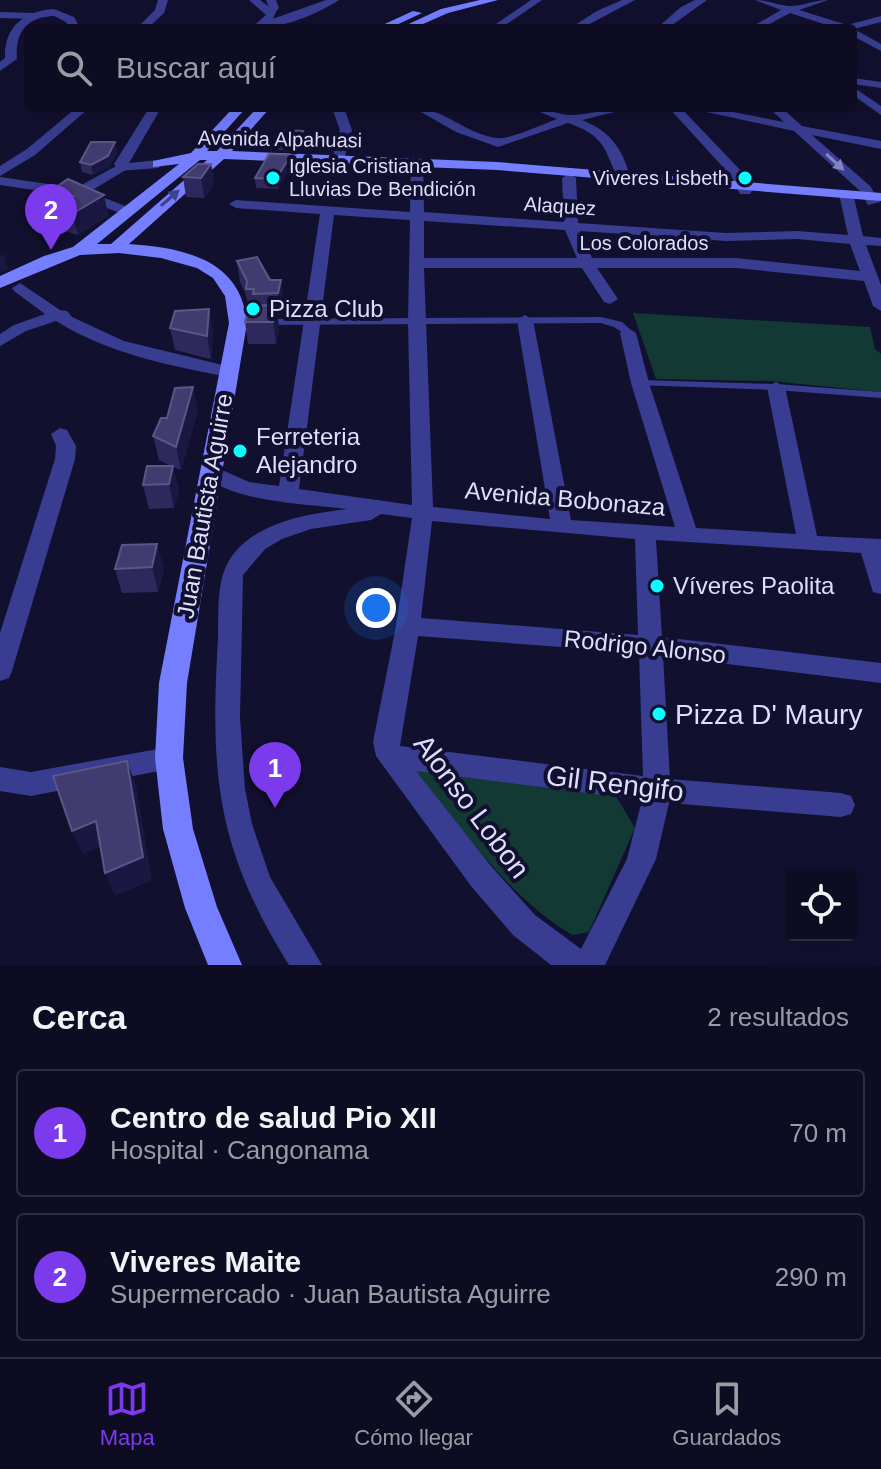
<!DOCTYPE html>
<html lang="es">
<meta charset="utf-8">
<style>
:root{--surface:#0e0c23;--page:#1c1a30;--text:#f1f3f6;--muted:#9b9ba6;--line:#2e2c41;--accent:#7c3aed}
body{margin:0;font-family:Arial,sans-serif;background:var(--page);color:var(--text)}
.controls{position:absolute;right:24px;bottom:24px;display:grid;overflow:hidden;border-radius:8px;box-shadow:0 8px 32px #0002}
.controls button{width:72px;height:72px;display:grid;place-items:center;padding:0;border:0;border-bottom:2px solid var(--line);background:var(--surface);color:var(--text);font:40px sans-serif}
.you{position:absolute;left:376px;top:608px;width:28px;height:28px;margin:-20px;border:6px solid #fff;border-radius:50%;background:#1a73e8;box-shadow:0 0 0 12px #1a73e833}
.badge{display:grid;place-items:center;width:52px;height:52px;border-radius:50%;background:var(--accent);color:#fff;font-size:26px;font-weight:700}
.pin{position:absolute;translate:-50% -66px;filter:drop-shadow(0 2px 4px #0008)}
.pin::after{content:'';position:absolute;top:42px;width:28px;height:24px;background:inherit;clip-path:polygon(0 0,100% 0,50% 100%)}
.list{margin:0;padding:0;list-style:none}
h2{display:flex;justify-content:space-between;align-items:center;height:104px;margin:0;padding:0 32px;font-size:34px}
h2 small{font-size:26px;font-weight:400;color:var(--muted)}
.list li{display:grid;grid-template-columns:52px 1fr auto;gap:24px;align-items:center;box-sizing:border-box;height:128px;margin:0 16px 16px;padding:0 16px;border:2px solid var(--line);border-radius:8px}
.list b{display:block;font-size:30px;white-space:nowrap}
.list p{margin:0;font-size:26px;white-space:nowrap;color:var(--muted)}
.list em{font-size:26px;font-style:normal;color:var(--muted)}
.icon{flex:none;width:44px;height:44px;fill:none;stroke:currentColor;stroke-width:2;stroke-linecap:round;stroke-linejoin:round}
.map{position:relative;flex:none;width:881px;height:965px;overflow:hidden}
.search{position:absolute;background:var(--surface);box-shadow:0 8px 32px #0002;left:24px;right:24px;top:24px;height:88px;display:flex;align-items:center;gap:20px;box-sizing:border-box;padding:0 28px;border-radius:8px;color:var(--muted);font-size:30px}
.sheet{height:392px;background:var(--surface)}
nav{display:flex;justify-content:space-around;align-items:center;box-sizing:border-box;height:112px;border-top:2px solid var(--line);background:var(--surface);font-size:22px;color:var(--muted)}
nav a{display:grid;justify-items:center;gap:4px}
nav .on{color:var(--accent)}
.map>svg:first-child{display:block}
.green{fill:#123934}
.lines{fill:none;stroke-linecap:round;stroke-linejoin:round}
.service{fill:#383d91;fill-rule:evenodd}
.pedestrian{fill:#383d91;fill-rule:evenodd}
.minor{fill:#383d91;fill-rule:evenodd}
.tertiary{fill:#383d91;fill-rule:evenodd}
.secondary{fill:#757eff;fill-rule:evenodd}
.wall{fill:#2e295d}
.shaded-wall{fill:#1b1743}
.building{fill:#413c6f;stroke:#5a5685;stroke-width:2}
.oneway{fill:#8385c2}
.oneway2{fill:#3f428d}
.poi-dot{fill:#0afdff;stroke:#12102f;stroke-width:3}
.labels{text-anchor:middle;stroke-width:8;stroke-linejoin:round;paint-order:stroke}
.far-street-label{font-size:20px;fill:#dedeff;stroke:#12102f}
.far-poi-label{font-size:20px;fill:#dedeff;stroke:#12102f;text-anchor:start}
.poi-label{font-size:24px;fill:#dedeff;stroke:#12102f;text-anchor:start}
.street-label{font-size:24px;fill:#dedeff;stroke:#12102f}
.near-poi-label{font-size:28px;fill:#dedeff;stroke:#12102f;text-anchor:start}
.near-street-label{font-size:28px;fill:#dedeff;stroke:#12102f}
</style>
<div class="map">
<svg width="881" height="965" viewBox="0 0 881 965">
<rect width="100%" height="100%" fill="#12102f"/>
<!-- green -->
<path class="green" d="M633,313L870,327L875,349L881,354V392L770,381L656,379Z
M411,766L616,796L635,828L589,932L573,935C508,899 459,823 411,766Z"/>
<g class="lines">
<!-- service -->
<path class="service" d="M640,380L776,384L881,392V398L776,390L637,385L636,383L637,381Z"/>
<!-- pedestrian -->
<path class="pedestrian" d="M62,108H104L106,110L102,112L65,111Z
M601,317L622,322L634,333L628,336L614,327L601,323L259,325L253,322L259,319Z"/>
<!-- minor -->
<path class="minor" d="M266,0H276L279,8L274,14L266,12L269,8Z
M326,0H339C322,11 280,32 261,23Z
M531,0H542L501,28H490Z
M622,0H635L582,28H570L597,11Z
M695,0H707L668,28H657L681,7Z
M755,0C767,0 777,5 788,6C800,7 814,0 828,0L799,10L847,25L881,16V22L854,29L881,44V51L853,36V28H836L790,13L762,28H750L781,10Z
M0,12L34,13L39,16L34,19L0,18Z
M853,78L881,82V88L853,84Z
M853,87L881,106V115L853,95Z
M76,108L88,109L35,155L0,176V166L27,149Z
M332,108H344L352,130L344,160L338,164L332,160L340,130Z
M414,108C444,108 467,135 497,138C509,140 543,124 557,119L530,108C544,108 554,113 568,115C581,116 613,108 631,108L582,120C610,131 622,148 630,176L618,179C604,148 605,136 568,123L498,147L456,132Z
M669,108H681L743,173L752,191L750,194H740L732,177Z
M688,108H712L784,122L769,108H782L802,126L881,141V149L812,135L870,186L880,202L868,205L860,191L794,131Z
M417,159L423,163L424,212L564,222L562,178L569,174L576,178L578,223L726,233L797,231L848,235L839,194L846,190L853,194L863,236L881,238V246L866,245L881,285V311L873,306L864,281L736,268H597L618,299L610,304L604,302L582,268H424L433,507L550,519L517,320L525,315L533,320L571,520L675,527L631,383L620,333L628,328L636,333L649,383L696,528L796,534L767,387L776,382L785,387L817,536L881,539V594L873,592L861,553L656,540L662,637L881,663V683L663,656L670,779L841,793L851,796L855,805L851,814L841,817L669,803L656,859L605,965H551L513,935L471,886L376,756L373,742L396,626L412,518L381,514L371,520L311,529L282,539L265,549L243,575L240,718L245,789L252,824L270,877L322,965H289C216,848 210,774 218,639C219,609 215,576 235,552C262,521 308,514 347,509C310,504 223,502 201,471L211,465L249,482L279,486L320,214L236,208L229,204L236,200L410,212L411,163ZM334,215L410,220L408,321L412,505L299,489ZM424,221L565,230L577,258H424ZM580,231L726,241L797,239L850,244L860,271L736,258H592ZM432,521L635,539L638,635L421,618ZM418,636L639,653L643,776L400,746ZM416,771L642,800L627,859L581,949L535,915L491,866Z
M118,165L129,168L89,192L133,209V215L128,216L75,196L0,185V177L76,188Z
M20,283L60,310L67,311L72,317L124,341L235,368L238,372L229,377C170,366 107,353 56,321L26,331L0,346V334L14,325L45,314L14,291L12,288Z
M60,428L67,430L76,446L75,459L12,671L9,678L0,681V633L55,459L56,446L51,434Z
M169,747L178,750L182,758L178,766L169,769L31,796L0,791V767L31,772Z"/>
<!-- tertiary -->
<path class="tertiary" d="M158,0H168L164,13L148,28H137L155,10Z
M249,0H260L276,12L270,25L251,28L266,15Z
M54,9L74,17L80,28H70L66,22L54,16C26,17 15,33 17,59L0,71V62L5,58C4,27 24,11 54,9Z
M149,108H161L129,163L158,160L165,164L158,168L118,171L114,164Z"/>
<!-- secondary -->
<path class="secondary" d="M480,0H498L448,13L414,28H400L441,9Z
M413,11L422,13L390,28H376Z
M233,108H246L207,151H217L257,108H270L232,151L497,162L881,193V201L497,170L224,159L129,244C184,248 241,259 247,323L187,683L183,758L193,829L217,907L242,965H208L185,908L163,829L155,758L159,683L229,323L225,296L213,278L197,268L161,258L119,253L80,255L0,288V276L44,256L73,247L179,164L153,167V161L191,153ZM200,160H207L111,244H97Z"/>
</g>
<!-- wall -->
<path class="wall" d="M277,140L304,141L299,151L278,150Z
M115,142L117,152L110,166L93,175L82,172L80,162Z
M211,164L214,184L204,198L186,197L183,177Z
M292,165L278,189L256,188L255,178Z
M49,192L104,195L108,216L78,235L57,229L52,208L53,207Z
M237,261L270,280H281L283,302L281,315H277L279,327L276,344H248L245,322L249,309L246,295L240,282Z
M209,309L213,331L211,359L175,350L170,328Z
M198,410L181,470L173,467L179,489L174,508L149,509L143,485L171,466L159,460L153,436L167,418Z
M122,545L164,568L158,592L122,593L115,569Z"/>
<!-- shaded-wall -->
<path class="shaded-wall" d="M303,131L304,141L299,151L298,141Z
M115,142L117,152L110,166L93,175L91,165Z
M291,155L292,165L278,189L276,179Z
M211,164L214,184L204,198L201,178Z
M104,195L108,216L78,235L72,214Z
M4,254L8,269L0,273V256Z
M281,280L283,302L281,315L278,293Z
M276,305L279,327L276,344L273,322Z
M209,309L213,331L211,359L207,336Z
M193,387L198,410L181,470L176,447Z
M173,466L179,489L174,508L169,484Z
M157,544L164,568L158,592L152,567Z
M127,761L136,785L152,880L115,896L105,873Z
M96,821L106,844L83,854L72,831Z"/>
<!-- building -->
<path class="building" d="M282,130L303,131L298,141L277,140Z
M91,142H115L108,156L91,165L80,162Z
M269,154L291,155L276,179L255,178Z
M198,164H211L201,178L183,177Z
M68,179L104,195L72,214L52,208L74,196L49,192Z
M257,257L270,280H281L278,293L253,294L254,289H246L247,281L237,261Z
M276,305L273,322H245L249,306Z
M209,309L207,336L170,328L175,311Z
M193,387L176,447L153,436L161,418H167L175,388Z
M147,466H173L169,484L143,485Z
M157,544L152,567L115,569L122,545Z
M127,761L143,857L105,873L96,821L72,831L53,776Z"/>
<!-- one-way arrows -->
<defs><path id="oneway-solid" d="M-6-.8H1V-3.2L6.5 0L1 3.2V.8H-6Z" transform="scale(2)"/></defs>
<use class="oneway" href="#oneway-solid" transform="translate(835 162) rotate(43)"/>
<use class="oneway2" href="#oneway-solid" transform="translate(170 198) rotate(-41)"/>
<!-- markers -->
<g class="poi-dot">
<circle cx="273" cy="178" r="8"/>
<circle cx="745" cy="178" r="8"/>
<circle cx="253" cy="309" r="8"/>
<circle cx="240" cy="451" r="8"/>
<circle cx="657" cy="586" r="8"/>
<circle cx="659" cy="714" r="8"/>
</g>
<g class="labels">
<!-- far-street labels -->
<g class="far-street-label">
<text transform="translate(280 139) rotate(1)" y="7">Avenida Alpahuasi</text>
<text transform="translate(560 206) rotate(4)" y="7">Alaquez</text>
<text x="644" y="250">Los Colorados</text>
</g>
<!-- far-poi labels -->
<g class="far-poi-label">
<text x="289" y="173">Iglesia Cristiana<tspan x="289" dy="23">Lluvias De Bendición</tspan></text>
<text x="729" y="185" text-anchor="end">Viveres Lisbeth</text>
</g>
<!-- poi labels -->
<g class="poi-label">
<text x="269" y="317">Pizza Club</text>
<text x="256" y="445">Ferreteria<tspan x="256" dy="28">Alejandro</tspan></text>
<text x="673" y="594">Víveres Paolita</text>
</g>
<!-- street labels -->
<g class="street-label">
<text transform="translate(565 499) rotate(5)" y="8">Avenida Bobonaza</text>
<text transform="translate(205 506) rotate(-80)" y="8">Juan Bautista Aguirre</text>
<text transform="translate(645 647) rotate(6)" y="8">Rodrigo Alonso</text>
</g>
<!-- near-poi labels -->
<g class="near-poi-label">
<text x="675" y="724">Pizza D' Maury</text>
</g>
<!-- near-street labels -->
<g class="near-street-label">
<text transform="translate(615 783) rotate(7)" y="10">Gil Rengifo</text>
<text transform="translate(472 806) rotate(53)" y="10">Alonso Lobon</text>
</g>
</g>
</svg>
<div class="controls">
<button><svg class="icon" aria-label="locate" viewBox="0 0 24 24"><circle cx="12" cy="12" r="6"/><path d="M12 2v4M12 18v4M2 12h4M18 12h4"/></svg></button>
</div>
<div class="you"></div>
<div class="pin badge" style="left:275px;top:808px">1</div>
<div class="pin badge" style="left:51px;top:250px">2</div>
<div class="search"><svg class="icon" aria-label="search" viewBox="0 0 24 24"><circle cx="10" cy="10" r="6"/><path d="M15 15l6 6"/></svg>Buscar aquí</div>
</div>
<section class="sheet">
<h2>Cerca<small>2 resultados</small></h2>
<ul class="list">
<li><span class="badge">1</span><div><b>Centro de salud Pio XII</b><p>Hospital · Cangonama</p></div><em>70 m</em></li>
<li><span class="badge">2</span><div><b>Viveres Maite</b><p>Supermercado · Juan Bautista Aguirre</p></div><em>290 m</em></li>
</ul>
</section>
<nav>
<a class="on"><svg class="icon" aria-label="map" viewBox="0 0 24 24"><path d="M3 6l6-2 6 2 6-2v14l-6 2-6-2-6 2zM9 4v14M15 6v14"/></svg>Mapa</a>
<a><svg class="icon" aria-label="directions" viewBox="0 0 24 24"><path d="M12 3l9 9-9 9-9-9zM9 14v-3h6M13 9l2 2-2 2"/></svg>Cómo llegar</a>
<a><svg class="icon" aria-label="saved" viewBox="0 0 24 24"><path d="M7 4h10v16l-5-4-5 4z"/></svg>Guardados</a>
</nav>
